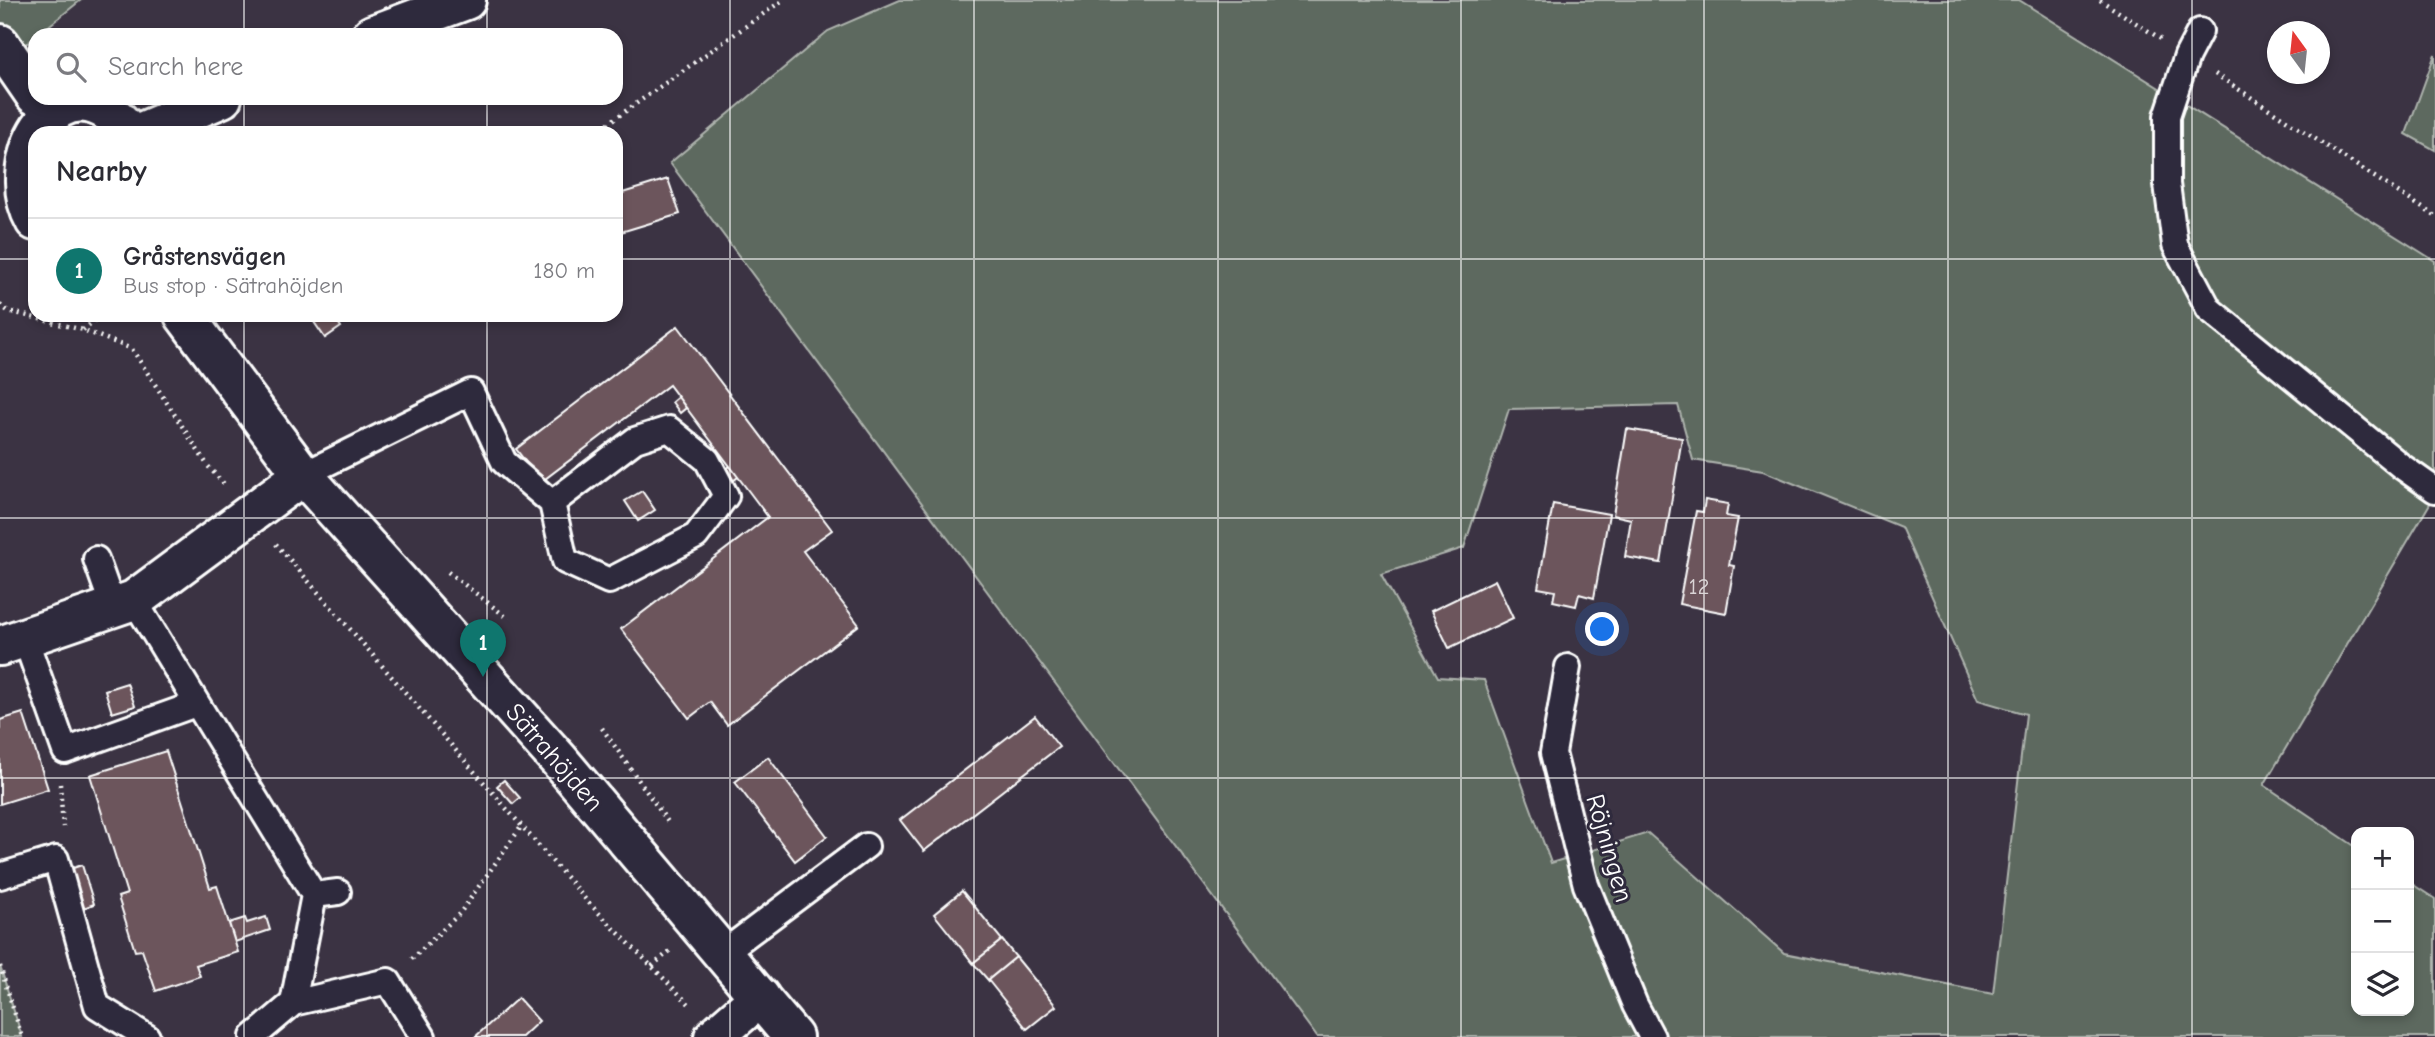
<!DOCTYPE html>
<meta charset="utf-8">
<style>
:root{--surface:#fff;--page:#f2f2f3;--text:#2b2b33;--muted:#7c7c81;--line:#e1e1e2;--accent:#0f766e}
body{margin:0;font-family:"Comic Neue",sans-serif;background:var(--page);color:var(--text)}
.controls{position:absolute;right:21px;bottom:21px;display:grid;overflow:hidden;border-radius:14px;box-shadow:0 4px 10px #0003}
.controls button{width:63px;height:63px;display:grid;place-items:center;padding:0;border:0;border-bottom:2px solid var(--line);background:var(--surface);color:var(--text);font:35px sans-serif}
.compass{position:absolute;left:2267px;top:21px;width:63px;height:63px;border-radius:50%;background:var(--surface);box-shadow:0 4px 10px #0003;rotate:345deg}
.you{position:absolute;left:1603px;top:630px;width:24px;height:24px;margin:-18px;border:5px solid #fff;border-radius:50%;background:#1a73e8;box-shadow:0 0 0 10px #1a73e833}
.badge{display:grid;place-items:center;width:46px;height:46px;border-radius:50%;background:var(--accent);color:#fff;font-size:23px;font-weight:700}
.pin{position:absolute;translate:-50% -58px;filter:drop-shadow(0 2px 4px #0008)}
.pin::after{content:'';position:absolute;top:37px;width:24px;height:21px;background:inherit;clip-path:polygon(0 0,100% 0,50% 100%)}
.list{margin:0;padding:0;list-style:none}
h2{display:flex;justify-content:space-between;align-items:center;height:91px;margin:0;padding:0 28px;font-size:30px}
h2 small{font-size:23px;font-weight:400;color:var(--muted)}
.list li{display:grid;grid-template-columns:46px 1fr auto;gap:21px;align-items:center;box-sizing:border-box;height:105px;padding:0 28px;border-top:2px solid var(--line)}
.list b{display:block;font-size:26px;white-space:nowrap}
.list p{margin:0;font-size:23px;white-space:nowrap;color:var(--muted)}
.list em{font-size:23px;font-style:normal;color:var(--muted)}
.icon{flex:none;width:38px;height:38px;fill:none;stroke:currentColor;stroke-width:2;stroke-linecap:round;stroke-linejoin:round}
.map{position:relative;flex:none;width:2435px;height:1037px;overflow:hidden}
.search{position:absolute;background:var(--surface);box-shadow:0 4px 10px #0003;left:28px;top:28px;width:595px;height:77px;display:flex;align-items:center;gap:18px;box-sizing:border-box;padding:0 24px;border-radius:21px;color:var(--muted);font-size:26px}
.panel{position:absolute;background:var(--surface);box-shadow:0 4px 10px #0003;left:28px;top:126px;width:595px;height:196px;border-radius:21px}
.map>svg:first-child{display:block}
.green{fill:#5d695e;stroke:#aeb4ae;stroke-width:2;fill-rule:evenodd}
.building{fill:#6c555c;stroke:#fff;stroke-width:2}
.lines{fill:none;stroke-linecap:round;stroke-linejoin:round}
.service-casing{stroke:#fff;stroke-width:30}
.minor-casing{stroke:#fff;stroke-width:44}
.tertiary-casing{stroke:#fff;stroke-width:44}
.path{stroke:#fff;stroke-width:4.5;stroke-dasharray:2 5;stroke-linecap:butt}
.service{stroke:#2f2a3d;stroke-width:24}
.minor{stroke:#2f2a3d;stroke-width:38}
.tertiary{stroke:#2f2a3d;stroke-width:38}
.grid{fill:none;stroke:#fff;stroke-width:2;stroke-opacity:0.55}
.labels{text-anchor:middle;stroke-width:6;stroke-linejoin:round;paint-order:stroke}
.number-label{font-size:23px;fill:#dad4d6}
.street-label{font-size:26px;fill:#fff;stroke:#2f2a3d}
</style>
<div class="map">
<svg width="2435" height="1037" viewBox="0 0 2435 1037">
<rect width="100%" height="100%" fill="#3b3343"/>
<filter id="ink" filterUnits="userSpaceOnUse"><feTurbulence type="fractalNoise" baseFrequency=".0143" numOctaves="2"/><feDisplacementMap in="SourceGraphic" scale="14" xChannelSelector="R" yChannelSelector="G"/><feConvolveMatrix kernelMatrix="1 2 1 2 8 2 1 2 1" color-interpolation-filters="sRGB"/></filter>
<g filter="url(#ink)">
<!-- green -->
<path class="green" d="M0,0H81L0,65Z
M900,0H2019L2435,261V495L2264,785L2356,847V1011H2409V882L2435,899V1037H1317L670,163L828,31ZM1678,405L1693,460L1763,471L1901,527L1978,700L2026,714L1993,994L1784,953L1648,833L1551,863L1484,680L1438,677L1381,574L1464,548L1509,409Z
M2435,54V150L2406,134Z
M0,966L22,1037H0Z"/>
<!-- building -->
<path class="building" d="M668,179L680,214L621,232L616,217V195Z
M325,315H333L341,327L325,338L314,322Z
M678,326L832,530L803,551L859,625L727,725L710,702L689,718L621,629L768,517L669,385L541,482L516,449Z
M678,397L686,408L680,413L672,402Z
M1627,429L1682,438L1661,563L1625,557L1631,519L1613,515Z
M730,466L738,477L733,481L725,470Z
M642,491L655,510L638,521L625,501Z
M1705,500L1728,504L1726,516L1738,518L1729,565L1734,566L1726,613L1679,604L1696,511L1703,512Z
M1553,504L1609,514L1594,598L1579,594L1576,606L1553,601L1555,591L1538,588Z
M1495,580L1513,618L1449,648L1431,611Z
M127,683L135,706L112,713L105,690Z
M23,713L48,789L0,804V720Z
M1035,716L1059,747L924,851L900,820Z
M166,751L210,888L217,886L238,952L196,965L200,976L156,991L142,950L135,951L118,897L127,894L90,775Z
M768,757L827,836L795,861L735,782Z
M504,780L520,798L513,804L497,786Z
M82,865L94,904L81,909L70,869Z
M962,891L1002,940L973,963L934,914Z
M266,917L270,930L235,942L229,923L245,918L247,923Z
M1002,940L1016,957L988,980L973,963Z
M1016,957L1056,1006L1027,1029L988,980Z
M518,998L539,1021L522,1037H475Z"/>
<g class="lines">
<defs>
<path id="service" d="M2200,31L2187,56L2167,116V184L2175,245L2209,309L2401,466L2435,490
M303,475L471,392L504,462L552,503L635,440L669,429L707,460L726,496L696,536L609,581L565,561L552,503
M96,559L113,607
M134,600L314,895L293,1003L388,981L423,1037
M25,638L65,751L196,704
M1568,667L1553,753L1586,885L1635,1005L1652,1037
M0,876L56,859L97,1006L147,1037
M314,895L338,892
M723,953L866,846
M253,1037L293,1003"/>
<path id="minor" d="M372,35L466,0
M139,133L222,98
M0,646L134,600L303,475
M714,1037L760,997"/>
<path id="tertiary" d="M0,44L35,95
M35,221C0,159 63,49 130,133
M184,315L303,475L559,760L793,1037"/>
</defs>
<!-- service casing -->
<use href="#service" class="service-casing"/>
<!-- minor casing -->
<use href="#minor" class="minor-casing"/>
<!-- tertiary casing -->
<use href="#tertiary" class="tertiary-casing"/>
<!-- path -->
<path class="path" d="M2100,0L2161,39
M2215,74L2435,216
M589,133L603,127L783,0
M0,305L8,311L83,330L132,349L208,466L224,484
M83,330L101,315
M276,544L587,901L691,1006
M448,572L509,619
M602,728L668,822
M60,784L63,827
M412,959L460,913L521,827
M0,966L22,1037
M652,966L670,951"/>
<!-- service -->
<use href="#service" class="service"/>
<!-- minor -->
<use href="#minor" class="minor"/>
<!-- tertiary -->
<use href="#tertiary" class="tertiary"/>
</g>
</g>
<!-- grid -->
<path class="grid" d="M244,0V35M487,0V35M730,0V1037M974,0V1037M1218,0V1037M1461,0V1037M1704,0V1037M1948,0V1037M2192,0V1037M244,98V133M487,98V133M0,259H35M616,259H2435M244,315V1037M487,315V1037M0,518H2435M0,778H2435"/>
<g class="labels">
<!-- number labels -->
<g class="number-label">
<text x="1699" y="594">12</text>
</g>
<!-- street labels -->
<g class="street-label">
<text transform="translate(555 757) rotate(49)" y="9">Sätrahöjden</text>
<text transform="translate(1610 848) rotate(74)" y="9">Röjningen</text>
</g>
</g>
</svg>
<div class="controls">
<button>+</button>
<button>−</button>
<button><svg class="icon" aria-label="layers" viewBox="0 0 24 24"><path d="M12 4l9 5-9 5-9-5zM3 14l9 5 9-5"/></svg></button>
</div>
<svg class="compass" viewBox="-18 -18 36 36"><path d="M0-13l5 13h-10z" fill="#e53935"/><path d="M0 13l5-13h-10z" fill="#7c7c81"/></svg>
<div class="you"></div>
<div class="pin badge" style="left:483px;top:677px">1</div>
<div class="search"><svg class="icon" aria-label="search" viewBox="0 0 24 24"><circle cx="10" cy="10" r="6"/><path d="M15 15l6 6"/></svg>Search here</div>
<section class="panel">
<h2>Nearby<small></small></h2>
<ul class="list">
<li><span class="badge">1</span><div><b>Gråstensvägen</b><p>Bus stop · Sätrahöjden</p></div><em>180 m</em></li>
</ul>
</section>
</div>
